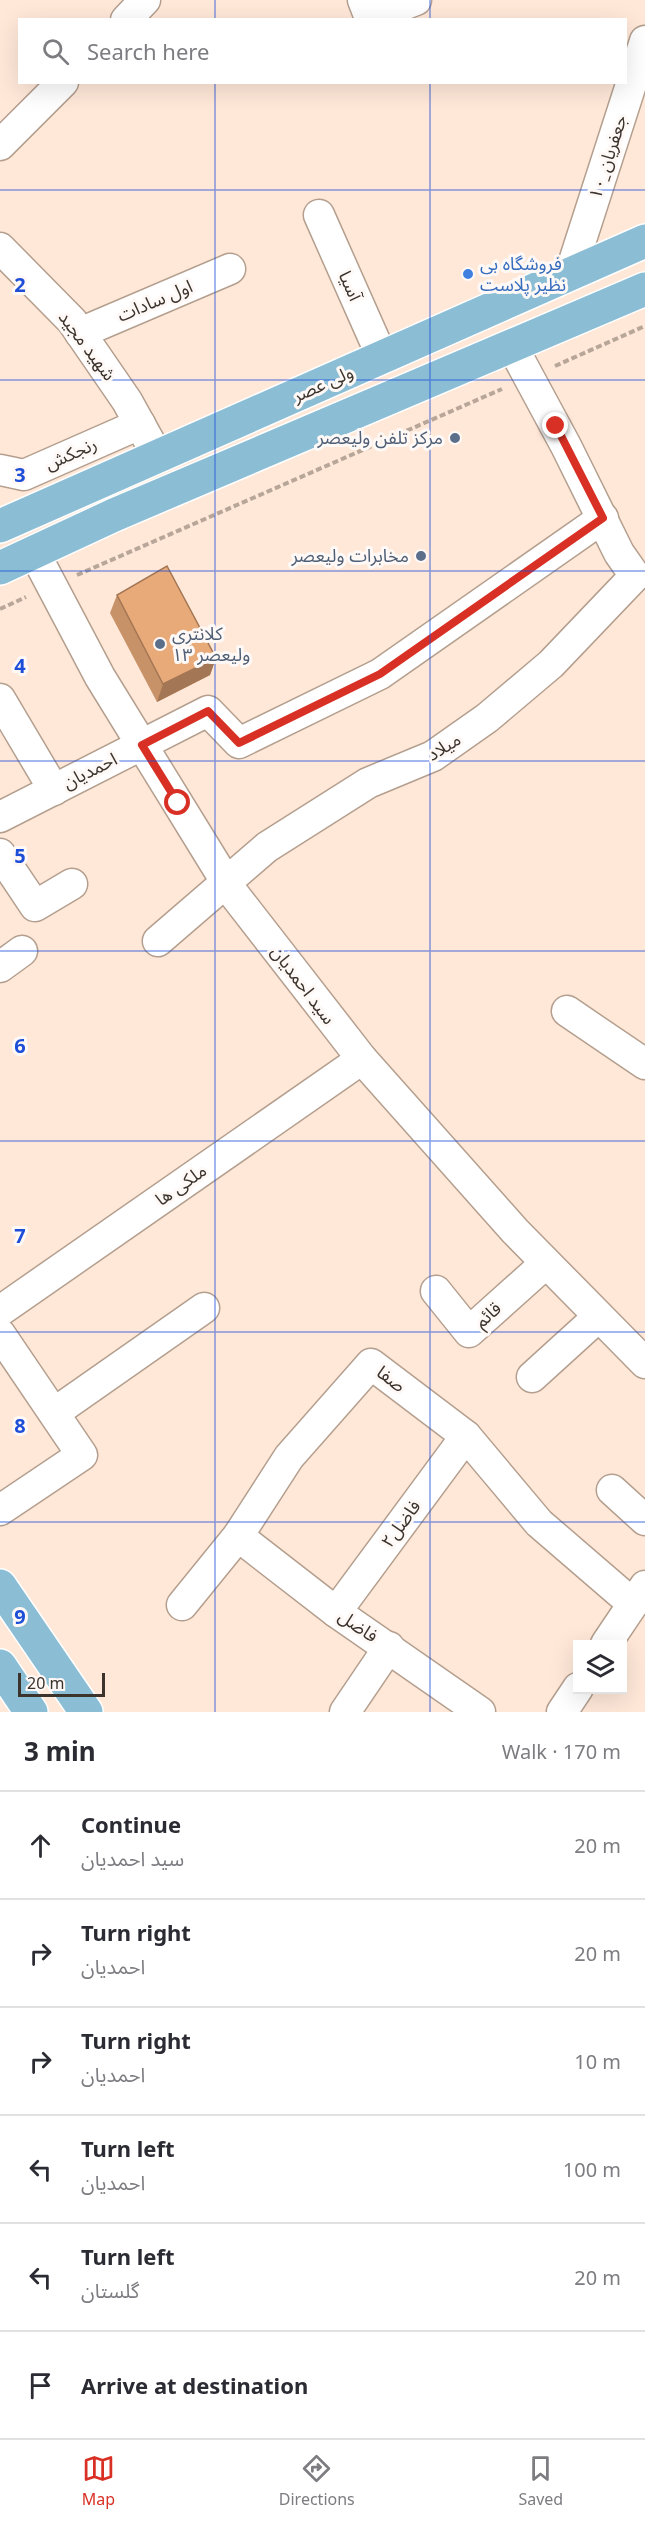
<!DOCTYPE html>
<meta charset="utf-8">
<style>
body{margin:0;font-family:"Noto Sans","Noto Sans Arabic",sans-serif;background:#f2f2f3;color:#2b2b33}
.controls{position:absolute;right:18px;bottom:18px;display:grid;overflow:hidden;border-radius:0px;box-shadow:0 6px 24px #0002}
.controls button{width:54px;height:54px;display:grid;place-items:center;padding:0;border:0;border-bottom:2px solid #e1e1e2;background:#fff;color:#2b2b33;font:30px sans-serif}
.scale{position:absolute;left:18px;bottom:15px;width:87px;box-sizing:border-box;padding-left:6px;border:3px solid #3b332c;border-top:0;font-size:16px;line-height:21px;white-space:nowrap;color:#3b332c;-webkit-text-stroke:4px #fef9f6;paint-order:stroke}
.stop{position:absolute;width:18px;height:18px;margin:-14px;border:4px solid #d93025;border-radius:50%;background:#fff}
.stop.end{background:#d93025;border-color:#fff;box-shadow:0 2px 6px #0008}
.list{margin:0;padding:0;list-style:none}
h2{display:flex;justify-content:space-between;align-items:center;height:78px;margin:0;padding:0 24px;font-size:26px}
h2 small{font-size:20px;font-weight:400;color:#7c7c81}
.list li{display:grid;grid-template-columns:39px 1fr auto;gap:18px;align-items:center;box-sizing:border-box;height:108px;padding:0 24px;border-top:2px solid #e1e1e2}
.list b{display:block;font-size:22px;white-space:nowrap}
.list p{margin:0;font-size:20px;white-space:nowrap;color:#7c7c81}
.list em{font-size:20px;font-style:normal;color:#7c7c81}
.icon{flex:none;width:33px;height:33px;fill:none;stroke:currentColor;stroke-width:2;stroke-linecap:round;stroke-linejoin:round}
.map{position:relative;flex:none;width:645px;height:1712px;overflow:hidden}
.search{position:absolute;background:#fff;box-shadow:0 6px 24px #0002;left:18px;right:18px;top:18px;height:66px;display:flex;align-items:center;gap:15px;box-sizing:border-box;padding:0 21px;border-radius:0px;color:#7c7c81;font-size:22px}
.sheet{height:726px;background:#fff}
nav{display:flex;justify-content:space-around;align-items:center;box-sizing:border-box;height:84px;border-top:2px solid #e1e1e2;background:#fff;font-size:16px;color:#7c7c81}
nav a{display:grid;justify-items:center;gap:3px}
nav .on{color:#d93025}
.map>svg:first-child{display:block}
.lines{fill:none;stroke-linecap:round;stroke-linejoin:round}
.minor-casing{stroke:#b49f8f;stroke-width:33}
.major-casing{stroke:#fff;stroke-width:36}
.path{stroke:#b8a699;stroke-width:4;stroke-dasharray:6 3;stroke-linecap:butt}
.minor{stroke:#fff;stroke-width:30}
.major{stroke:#8bbed5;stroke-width:33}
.wall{fill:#c89268}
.shaded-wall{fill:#a37755}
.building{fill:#e9aa79;stroke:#a37755;stroke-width:1.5}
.route{stroke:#d93025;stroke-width:8}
.grid{fill:none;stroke:#1d4ed8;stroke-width:1.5;stroke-opacity:0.55}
.shop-dot{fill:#3f7fe0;stroke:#fef9f6;stroke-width:2}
.service-dot{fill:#5c6f8a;stroke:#fef9f6;stroke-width:2}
.labels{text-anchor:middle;stroke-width:6;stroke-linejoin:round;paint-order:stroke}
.street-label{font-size:18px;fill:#3b332c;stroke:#fef9f6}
.shop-label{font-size:18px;fill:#366cbe;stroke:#fef9f6;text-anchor:start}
.service-label{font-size:18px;fill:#4e5e75;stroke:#fef9f6;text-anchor:end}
.grid-label{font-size:20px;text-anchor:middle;font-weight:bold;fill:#1d4ed8;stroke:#fef9f6;stroke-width:6;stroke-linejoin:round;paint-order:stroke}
</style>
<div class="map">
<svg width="645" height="1712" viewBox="0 0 645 1712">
<rect width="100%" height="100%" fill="#ffe8d8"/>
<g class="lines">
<defs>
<g id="minor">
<polyline points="363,0 370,18 416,0"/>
<polyline points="126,20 145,0"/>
<polyline points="0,145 63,82"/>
<polyline points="319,215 382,357"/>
<polyline points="0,248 72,321 127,401 158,457"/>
<polyline points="570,274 645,41"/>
<polyline points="80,333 230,269"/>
<polyline points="512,346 566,446 619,553 635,576"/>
<polyline points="0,470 24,475 140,424"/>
<polyline points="34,552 100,677 233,893 362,1059 515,1231 645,1363"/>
<polyline points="0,699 54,790"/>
<polyline points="0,817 208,711 239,743 380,674 603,518"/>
<polyline points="0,854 35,906 72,884"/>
<polyline points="158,941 267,847 368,783 433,756 487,718 551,664 635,576"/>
<polyline points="0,967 22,951"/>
<polyline points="567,1011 645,1064"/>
<polyline points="436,1291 469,1332 546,1263"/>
<polyline points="0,1311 362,1059"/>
<polyline points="0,1334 82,1455 0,1510"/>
<polyline points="532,1377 598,1317"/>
<polyline points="54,1413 204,1308"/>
<polyline points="612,1490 645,1520"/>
<polyline points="238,1536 336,1612 480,1712"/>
<polyline points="182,1605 238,1536 289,1457 371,1364 466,1436 539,1523 633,1604"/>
<polyline points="336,1612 466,1436"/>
<polyline points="606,1644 645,1586"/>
<polyline points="345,1712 389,1647"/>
<polyline points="562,1712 578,1688"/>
</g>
<g id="major">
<polyline points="0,526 645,241"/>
<polyline points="0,568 114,515 645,289"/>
<polyline points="0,1586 86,1712"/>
<polyline points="0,1666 31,1712"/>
</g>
</defs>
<use href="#minor" class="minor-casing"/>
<use href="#major" class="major-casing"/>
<g class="path">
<polyline points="555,366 645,326"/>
<polyline points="77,575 502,389"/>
<polyline points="0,609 26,597"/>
</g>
<use href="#minor" class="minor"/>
<use href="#major" class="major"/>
</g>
<polygon class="wall" points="117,595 216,658 210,675 157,702 110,613"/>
<polygon class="shaded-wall" points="216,658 210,675 157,702 163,684"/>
<polygon class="building" points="167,566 216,658 163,684 117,595"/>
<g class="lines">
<polyline class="route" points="178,803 142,745 208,711 239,743 380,674 603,518 556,426"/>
</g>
<path class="grid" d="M 215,0 L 215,20M 430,0 L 430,20M 215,82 L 215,1712M 430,82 L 430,1712M 0,190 L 645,190M 0,380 L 645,380M 0,571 L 645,571M 0,761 L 645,761M 0,951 L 645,951M 0,1141 L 645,1141M 0,1332 L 645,1332M 0,1522 L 645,1522"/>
<circle class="shop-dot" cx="468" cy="274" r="6"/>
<g class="service-dot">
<circle cx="455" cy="438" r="6"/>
<circle cx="421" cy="556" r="6"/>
<circle cx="160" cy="644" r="6"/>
</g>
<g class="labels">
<g class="street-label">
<text transform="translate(608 157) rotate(-72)" y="6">۱۰_جعفریان</text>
<text transform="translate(350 286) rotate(66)" y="6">آسیا</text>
<text transform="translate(155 301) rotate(-23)" y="6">اول سادات</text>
<text transform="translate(87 346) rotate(53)" y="6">شهید مجید</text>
<text transform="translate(323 384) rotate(-24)" y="6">ولی عصر</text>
<text transform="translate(71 454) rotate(-24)" y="6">رنجکش</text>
<text transform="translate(444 747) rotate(-32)" y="6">میلاد</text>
<text transform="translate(90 771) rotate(-27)" y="6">احمدیان</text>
<text transform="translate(303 985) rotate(53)" y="6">سید احمدیان</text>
<text transform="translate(181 1185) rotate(-35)" y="6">ملکی ها</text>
<text transform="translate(488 1315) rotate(-42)" y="6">قائم</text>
<text transform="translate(391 1379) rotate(37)" y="6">صفا</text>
<text transform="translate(401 1524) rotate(-54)" y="6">فاضل۲</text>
<text transform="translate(358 1626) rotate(34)" y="6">فاضل</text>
</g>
<g class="shop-label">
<text x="480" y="270">فروشگاه بی<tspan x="480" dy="21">نظیر پلاست</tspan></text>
</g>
<g class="service-label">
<text x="443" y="444">مرکز تلفن ولیعصر</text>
<text x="409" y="562">مخابرات ولیعصر</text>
<text x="172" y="640" text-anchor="start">کلانتری<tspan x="172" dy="21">۱۳ ولیعصر</tspan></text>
</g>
</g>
<g class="grid-label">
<text x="20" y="292">2</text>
<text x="20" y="482">3</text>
<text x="20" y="673">4</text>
<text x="20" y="863">5</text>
<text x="20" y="1053">6</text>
<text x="20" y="1243">7</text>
<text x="20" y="1433">8</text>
<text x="20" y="1624">9</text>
</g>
</svg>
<div class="controls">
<button><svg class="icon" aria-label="layers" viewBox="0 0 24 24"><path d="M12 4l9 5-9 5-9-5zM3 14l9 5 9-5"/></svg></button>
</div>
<div class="scale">20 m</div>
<div class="stop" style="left:178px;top:803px"></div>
<div class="stop end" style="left:556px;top:426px"></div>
<div class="search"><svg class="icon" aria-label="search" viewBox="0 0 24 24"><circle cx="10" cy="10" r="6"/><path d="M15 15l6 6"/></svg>Search here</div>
</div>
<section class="sheet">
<h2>3 min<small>Walk · 170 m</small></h2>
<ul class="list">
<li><svg class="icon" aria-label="ahead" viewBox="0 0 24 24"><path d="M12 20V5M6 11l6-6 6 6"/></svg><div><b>Continue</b><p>سید احمدیان</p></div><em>20 m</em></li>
<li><svg class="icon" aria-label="right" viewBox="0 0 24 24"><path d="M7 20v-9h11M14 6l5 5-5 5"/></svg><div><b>Turn right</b><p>احمدیان</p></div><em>20 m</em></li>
<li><svg class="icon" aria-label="right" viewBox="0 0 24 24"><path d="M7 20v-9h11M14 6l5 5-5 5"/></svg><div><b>Turn right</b><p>احمدیان</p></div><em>10 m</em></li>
<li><svg class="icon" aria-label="left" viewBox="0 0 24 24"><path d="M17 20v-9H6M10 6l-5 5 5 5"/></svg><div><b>Turn left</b><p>احمدیان</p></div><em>100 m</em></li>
<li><svg class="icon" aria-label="left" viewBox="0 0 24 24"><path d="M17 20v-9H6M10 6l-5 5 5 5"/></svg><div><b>Turn left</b><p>گلستان</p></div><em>20 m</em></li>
<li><svg class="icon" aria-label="arrive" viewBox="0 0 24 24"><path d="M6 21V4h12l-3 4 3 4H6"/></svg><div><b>Arrive at destination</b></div></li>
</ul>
</section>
<nav>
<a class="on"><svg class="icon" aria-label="map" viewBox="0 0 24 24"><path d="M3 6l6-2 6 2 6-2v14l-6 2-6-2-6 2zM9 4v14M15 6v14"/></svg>Map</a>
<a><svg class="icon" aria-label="directions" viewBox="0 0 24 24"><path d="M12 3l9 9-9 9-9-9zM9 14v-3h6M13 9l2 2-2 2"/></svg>Directions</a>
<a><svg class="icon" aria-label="saved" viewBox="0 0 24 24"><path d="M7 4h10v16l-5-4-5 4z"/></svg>Saved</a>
</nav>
